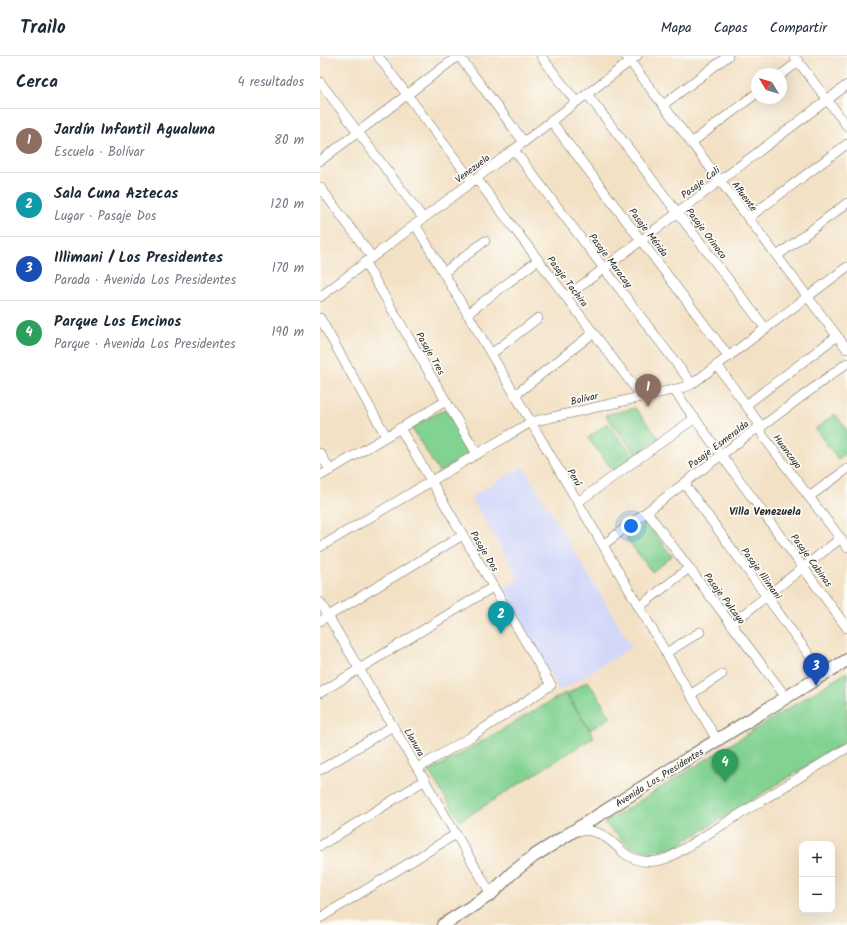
<!DOCTYPE html>
<html lang="es">
<meta charset="utf-8">
<style>
body{margin:0;font-family:Kalam,sans-serif;background:#f2f2f3;color:#1f2937}
.controls{position:absolute;right:12px;bottom:12px;display:grid;overflow:hidden;border-radius:8px;box-shadow:0 4px 16px #0002}
.controls button{width:36px;height:36px;display:grid;place-items:center;padding:0;border:0;border-bottom:1px solid #e0e1e3;background:#fff;color:#1f2937;font:20px sans-serif}
.compass{position:absolute;left:431px;top:12px;width:36px;height:36px;border-radius:50%;background:#fff;box-shadow:0 4px 16px #0002;rotate:308deg}
.you{position:absolute;left:311px;top:470px;width:14px;height:14px;margin:-10px;border:3px solid #fff;border-radius:50%;background:#1a73e8;box-shadow:0 0 0 6px #1a73e833}
.badge{display:grid;place-items:center;width:26px;height:26px;border-radius:50%;background:#0f766e;color:#fff;font-size:13px;font-weight:700}
.pin{position:absolute;translate:-50% -33px;filter:drop-shadow(0 1px 2px #0008)}
.pin::after{content:'';position:absolute;top:21px;width:14px;height:12px;background:inherit;clip-path:polygon(0 0,100% 0,50% 100%)}
.list{margin:0;padding:0;list-style:none}
h2{display:flex;justify-content:space-between;align-items:center;height:52px;margin:0;padding:0 16px;font-size:17px}
h2 small{font-size:13px;font-weight:400;color:#747a83}
.list li{display:grid;grid-template-columns:26px 1fr auto;gap:12px;align-items:center;box-sizing:border-box;height:64px;padding:0 16px;border-top:1px solid #e0e1e3}
.list b{display:block;font-size:15px;white-space:nowrap}
.list p{margin:0;font-size:13px;white-space:nowrap;color:#747a83}
.list em{font-size:13px;font-style:normal;color:#747a83}
.map{position:relative;flex:none;width:527px;height:869px;overflow:hidden}
header{display:flex;align-items:center;gap:24px;box-sizing:border-box;height:56px;padding:0 20px;background:#fff;border-bottom:1px solid #e0e1e3}
header strong{font-size:19px}
nav{display:flex;gap:22px;margin-inline-start:auto;font-size:14px}
main{display:flex}
aside{flex:1;background:#fff}
.map>svg:first-child{display:block}
.built{fill:#d3d8f9}
.green{fill:#82d292;stroke:#567e5e}
.lines{fill:none;stroke-linecap:round;stroke-linejoin:round}
.minor-casing{stroke:#716b61;stroke-width:10}
.tertiary-casing{stroke:#716b61;stroke-width:14}
.minor{stroke:#fff;stroke-width:9}
.tertiary{stroke:#fff;stroke-width:12}
.labels{text-anchor:middle;stroke-width:3.5;stroke-linejoin:round;paint-order:stroke}
.street-label{font-size:10px;fill:#2b2b2b;stroke:#fdfcf7}
.neighbourhood-label{font-size:11px;font-weight:bold;fill:#2b2b2b;stroke:#fdfcf7}
</style>
<header>
<strong>Trailo</strong>
<nav><a>Mapa</a><a>Capas</a><a>Compartir</a></nav>
</header>
<main>
<aside>
<h2>Cerca<small>4 resultados</small></h2>
<ul class="list">
<li><span class="badge" style="background:#8d6e63">1</span><div><b>Jardín Infantil Agualuna</b><p>Escuela · Bolívar</p></div><em>80 m</em></li>
<li><span class="badge" style="background:#0f9aa8">2</span><div><b>Sala Cuna Aztecas</b><p>Lugar · Pasaje Dos</p></div><em>120 m</em></li>
<li><span class="badge" style="background:#1a4fb4">3</span><div><b>Illimani / Los Presidentes</b><p>Parada · Avenida Los Presidentes</p></div><em>170 m</em></li>
<li><span class="badge" style="background:#2e9e5b">4</span><div><b>Parque Los Encinos</b><p>Parque · Avenida Los Presidentes</p></div><em>190 m</em></li>
</ul>
</aside>
<div class="map">
<svg width="527" height="869" viewBox="0 0 527 869">
<rect width="100%" height="100%" fill="#fdfcf7"/>
<filter id="ink" filterUnits="userSpaceOnUse"><feTurbulence type="fractalNoise" baseFrequency=".025" numOctaves="2"/><feDisplacementMap in="SourceGraphic" scale="8" xChannelSelector="R" yChannelSelector="G"/><feConvolveMatrix kernelMatrix="1 2 1 2 8 2 1 2 1" color-interpolation-filters="sRGB"/></filter>
<filter id="wash" filterUnits="userSpaceOnUse"><feTurbulence type="fractalNoise" baseFrequency=".012" numOctaves="4" result="noise"/><feDisplacementMap in="SourceGraphic" scale="16" xChannelSelector="R" yChannelSelector="G"/><feGaussianBlur stdDeviation="0.9" result="paint"/><feColorMatrix in="noise" values="0 0 0 0 0 0 0 0 0 0 0 0 0 0 0 0 0 1.4 0 .05"/><feComposite in="paint" operator="in"/></filter>
<g filter="url(#wash)">
<rect width="100%" height="100%" fill="#f3e1c5"/>
<polygon class="built" points="203,410 312,591 240,635 181,534 199,522 151,441"/>
<g class="green">
<polygon points="315,352 339,382 317,399 285,359"/>
<polygon points="126,353 153,395 119,416 91,371"/>
<polygon points="515,358 527,374 527,396 518,403 495,373"/>
<polygon points="287,367 314,400 294,416 268,382"/>
<polygon points="325,466 352,500 332,516 306,482"/>
<polygon points="527,616 527,685 356,791 328,796 310,791 284,767"/>
<polygon points="268,625 291,661 270,674 247,638"/>
<polygon points="245,637 274,681 140,765 109,716"/>
</g>
</g>
<g filter="url(#ink)">
<g class="lines">
<defs>
<g id="minor">
<polyline points="58,0 152,125"/>
<polyline points="139,0 204,86"/>
<polyline points="221,0 256,46"/>
<polyline points="306,0 527,293"/>
<polyline points="474,0 527,70"/>
<polyline points="461,19 478,6"/>
<polyline points="0,26 103,162"/>
<polyline points="267,38 446,273"/>
<polyline points="343,49 408,0"/>
<polyline points="231,65 409,301"/>
<polyline points="371,87 437,37"/>
<polyline points="194,94 372,328"/>
<polyline points="0,105 138,0"/>
<polyline points="156,122 322,341"/>
<polyline points="0,131 52,201"/>
<polyline points="428,162 527,88"/>
<polyline points="95,168 397,684"/>
<polyline points="457,200 527,147"/>
<polyline points="45,207 157,398"/>
<polyline points="123,217 165,185"/>
<polyline points="0,241 317,0"/>
<polyline points="246,241 527,29"/>
<polyline points="147,258 218,204"/>
<polyline points="0,262 66,380"/>
<polyline points="171,298 218,262"/>
<polyline points="397,309 438,366 439,371 443,380 527,491"/>
<polyline points="354,334 527,572"/>
<polyline points="195,339 273,277"/>
<polyline points="426,349 517,280"/>
<polyline points="80,372 231,629 149,682 98,712"/>
<polyline points="0,397 10,414"/>
<polyline points="0,420 126,345"/>
<polyline points="364,427 503,618"/>
<polyline points="489,441 527,413"/>
<polyline points="258,446 375,362"/>
<polyline points="327,456 466,641"/>
<polyline points="283,489 433,375 445,368 527,307"/>
<polyline points="0,491 211,366 365,331 372,328 527,211"/>
<polyline points="0,546 171,838"/>
<polyline points="319,551 369,512"/>
<polyline points="0,565 143,479"/>
<polyline points="411,568 521,482"/>
<polyline points="346,597 380,576"/>
<polyline points="0,637 173,531"/>
<polyline points="370,639 402,618"/>
<polyline points="0,714 73,670"/>
<path d="M 254,775 C 263,774 270,774 278,777 C 288,781 295,789 303,796 C 317,808 336,808 352,800 L 527,692"/>
<polyline points="0,790 105,724"/>
<polyline points="0,862 136,778"/>
</g>
<polyline id="tertiary" points="123,869 171,838 192,817 214,800 397,684 527,604"/>
</defs>
<use href="#minor" class="minor-casing"/>
<use href="#tertiary" class="tertiary-casing"/>
<use href="#minor" class="minor"/>
<use href="#tertiary" class="tertiary"/>
</g>
</g>
<g class="labels">
<g class="street-label">
<text transform="translate(152 112) rotate(-37)" y="4">Venezuela</text>
<text transform="translate(380 126) rotate(-37)" y="4">Pasaje Cali</text>
<text transform="translate(425 140) rotate(53)" y="4">Afluente</text>
<text transform="translate(329 176) rotate(53)" y="4">Pasaje Mérida</text>
<text transform="translate(387 177) rotate(53)" y="4">Pasaje Orinoco</text>
<text transform="translate(291 204) rotate(53)" y="4">Pasaje Maracay</text>
<text transform="translate(248 225) rotate(53)" y="4">Pasaje Tachira</text>
<text transform="translate(111 297) rotate(60)" y="4">Pasaje Tres</text>
<text transform="translate(264 342) rotate(-13)" y="4">Bolívar</text>
<text transform="translate(398 388) rotate(-37)" y="4">Pasaje Esmeralda</text>
<text transform="translate(468 395) rotate(53)" y="4">Huancayo</text>
<text transform="translate(255 421) rotate(60)" y="4">Perú</text>
<text transform="translate(165 495) rotate(59)" y="4">Pasaje Dos</text>
<text transform="translate(492 504) rotate(54)" y="4">Pasaje Cabinas</text>
<text transform="translate(442 517) rotate(54)" y="4">Pasaje Illimani</text>
<text transform="translate(405 542) rotate(53)" y="4">Pasaje Pulcayo</text>
<text transform="translate(95 686) rotate(60)" y="4">Llanura</text>
<text transform="translate(339 721) rotate(-32)" y="4">Avenida Los Presidentes</text>
</g>
<g class="neighbourhood-label">
<text x="445" y="459">Villa Venezuela</text>
</g>
</g>
</svg>
<div class="controls">
<button>+</button>
<button>−</button>
</div>
<svg class="compass" viewBox="-18 -18 36 36"><path d="M0-13l5 13h-10z" fill="#e53935"/><path d="M0 13l5-13h-10z" fill="#747a83"/></svg>
<div class="you"></div>
<div class="pin badge" style="left:328px;top:351px;background:#8d6e63">1</div>
<div class="pin badge" style="left:181px;top:578px;background:#0f9aa8">2</div>
<div class="pin badge" style="left:496px;top:630px;background:#1a4fb4">3</div>
<div class="pin badge" style="left:405px;top:726px;background:#2e9e5b">4</div>
</div>
</main>
